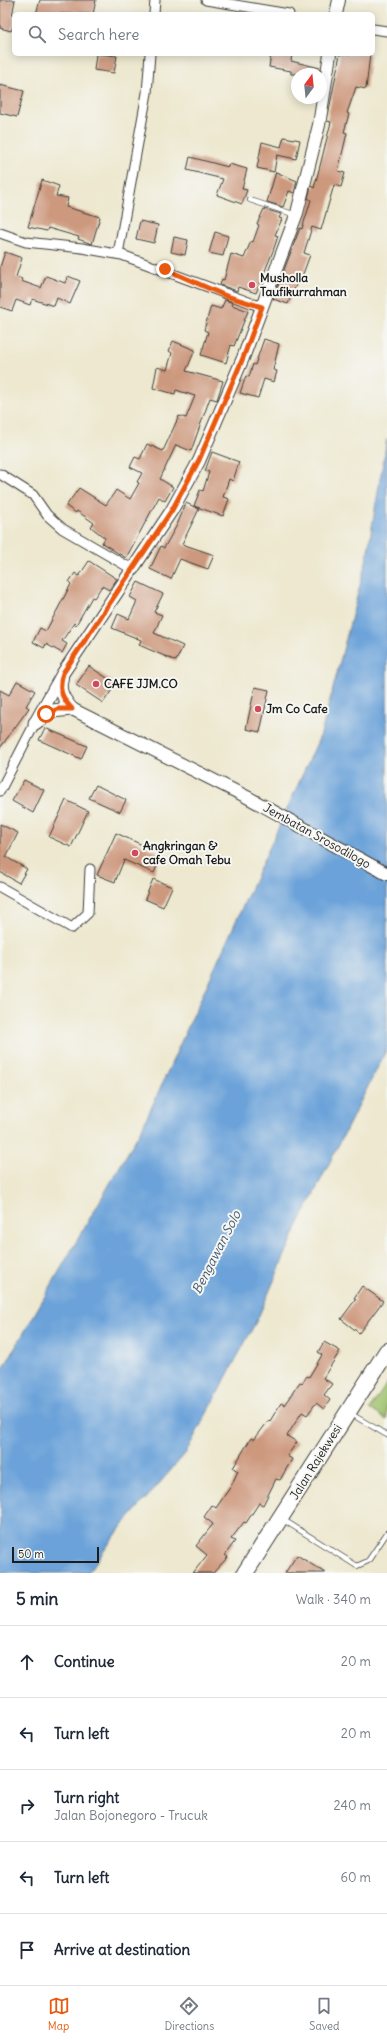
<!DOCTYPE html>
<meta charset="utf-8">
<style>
body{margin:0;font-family:Delius,sans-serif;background:#f2f2f3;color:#1f2937}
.compass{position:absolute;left:291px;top:68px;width:36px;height:36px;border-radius:50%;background:#fff;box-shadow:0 2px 10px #0003;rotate:15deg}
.scale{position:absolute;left:12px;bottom:10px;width:87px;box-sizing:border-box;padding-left:4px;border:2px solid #1c1c1c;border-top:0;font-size:11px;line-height:14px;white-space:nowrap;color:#1c1c1c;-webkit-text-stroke:3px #f6f6f2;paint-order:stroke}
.stop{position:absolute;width:12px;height:12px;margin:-9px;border:3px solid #ea580c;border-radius:50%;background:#fff}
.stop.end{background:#ea580c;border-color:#fff;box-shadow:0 1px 4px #0008}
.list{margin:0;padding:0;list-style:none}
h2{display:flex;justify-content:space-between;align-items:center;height:52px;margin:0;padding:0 16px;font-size:17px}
h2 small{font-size:13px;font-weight:400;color:#747a83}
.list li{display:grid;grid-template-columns:26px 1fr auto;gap:12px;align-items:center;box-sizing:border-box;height:72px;padding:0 16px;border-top:1px solid #e0e1e3}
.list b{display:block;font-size:15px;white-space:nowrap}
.list p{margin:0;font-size:13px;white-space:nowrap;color:#747a83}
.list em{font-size:13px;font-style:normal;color:#747a83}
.icon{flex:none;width:22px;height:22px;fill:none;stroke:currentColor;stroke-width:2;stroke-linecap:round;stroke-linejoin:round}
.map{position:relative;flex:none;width:387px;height:1573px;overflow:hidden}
.search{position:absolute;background:#fff;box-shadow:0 2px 10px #0003;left:12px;right:12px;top:12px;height:44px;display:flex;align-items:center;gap:10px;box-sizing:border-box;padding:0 14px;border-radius:6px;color:#747a83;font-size:15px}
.sheet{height:412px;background:#fff}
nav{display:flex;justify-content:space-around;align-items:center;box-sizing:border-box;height:56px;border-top:1px solid #e0e1e3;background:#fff;font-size:11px;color:#747a83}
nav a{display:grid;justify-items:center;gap:2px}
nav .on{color:#ea580c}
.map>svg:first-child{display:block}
.green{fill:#9ec16b;stroke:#5d6e44}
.water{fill:#6ba2d9;stroke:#445f7a}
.building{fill:#cd997e}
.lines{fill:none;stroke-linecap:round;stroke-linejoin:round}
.service-casing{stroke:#3b3b37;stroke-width:6}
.minor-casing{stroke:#3b3b37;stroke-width:11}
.tertiary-casing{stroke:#3b3b37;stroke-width:14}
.secondary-casing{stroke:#3b3b37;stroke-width:15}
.trunk-casing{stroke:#3b3b37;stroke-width:18}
.service{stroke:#fff;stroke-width:4.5}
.minor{stroke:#fff;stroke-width:9}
.tertiary{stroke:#fff;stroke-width:12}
.secondary{stroke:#fff;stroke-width:13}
.trunk{stroke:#fff;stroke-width:16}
.route{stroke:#ea580c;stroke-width:5}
.poi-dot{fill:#d1495b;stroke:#f6f6f2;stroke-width:1.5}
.labels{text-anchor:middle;stroke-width:4;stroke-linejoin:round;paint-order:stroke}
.poi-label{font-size:12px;font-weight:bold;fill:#1c1c1c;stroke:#f6f6f2;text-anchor:start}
.street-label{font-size:12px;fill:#1c1c1c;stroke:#f6f6f2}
.water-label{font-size:13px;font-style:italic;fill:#405871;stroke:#f6f6f2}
</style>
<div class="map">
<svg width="387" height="1573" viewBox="0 0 387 1573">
<rect width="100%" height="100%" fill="#f6f6f2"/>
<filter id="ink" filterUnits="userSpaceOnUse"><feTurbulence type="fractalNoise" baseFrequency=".025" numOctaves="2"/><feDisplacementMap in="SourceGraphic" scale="8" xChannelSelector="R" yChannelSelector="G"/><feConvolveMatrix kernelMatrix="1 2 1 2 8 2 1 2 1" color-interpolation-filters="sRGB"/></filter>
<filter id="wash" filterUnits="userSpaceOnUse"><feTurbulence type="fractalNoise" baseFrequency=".012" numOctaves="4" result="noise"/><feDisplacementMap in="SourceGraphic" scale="16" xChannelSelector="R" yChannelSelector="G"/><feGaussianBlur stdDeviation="0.9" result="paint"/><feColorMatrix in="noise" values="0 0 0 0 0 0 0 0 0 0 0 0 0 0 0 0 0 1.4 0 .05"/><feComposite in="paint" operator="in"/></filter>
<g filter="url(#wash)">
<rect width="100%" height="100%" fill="#ede8cf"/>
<polygon class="green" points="387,1383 387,1420 370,1409"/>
<polygon class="water" points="387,439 387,1049 298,1225 257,1320 185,1454 122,1526 88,1573 0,1573 0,1374 142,1128 321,734 366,562"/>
<g id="blocks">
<g class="building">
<polygon points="0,0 15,0 12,16 14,16 14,24 11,31 0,28"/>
<polygon points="40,0 96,0 93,14 36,14"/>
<polygon points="96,54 117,56 114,73 94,70"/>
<polygon points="271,54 292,54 291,61 320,68 319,74 291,74 291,71 269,67"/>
<polygon points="340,54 370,54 366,89 356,87 347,113 349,114 344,132 347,133 338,171 345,173 341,187 334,185 321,230 312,227 304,253 310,255 300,282 298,280 288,304 273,299 300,228 302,229 311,200 308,198 311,186 314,188 320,166 331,122 327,121"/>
<polygon points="0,85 24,91 17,117 0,113"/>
<polygon points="284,137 300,140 296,159 277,155 274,172 257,168 262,142 281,147"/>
<polygon points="190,157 228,167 229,164 247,169 242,189 247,190 242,204 217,195 223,179 187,170"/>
<polygon points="276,172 297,181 294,193 289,191 283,207 267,202"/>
<polygon points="42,180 59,186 56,196 68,198 66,207 100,217 92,244 78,239 79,237 48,228 47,231 28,227"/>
<polygon points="264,209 281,214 279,218 282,219 275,235 278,236 273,251 256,293 238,287 237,291 220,285 222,279 224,280 231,254 244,258 251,241 253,242 259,225 257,224"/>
<polygon points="140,221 158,225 154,243 136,239"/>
<polygon points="215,232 228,236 223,256 209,253"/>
<polygon points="174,237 188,240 185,255 171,252"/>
<polygon points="5,252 22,258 16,277 22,279 21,281 41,288 46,276 65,283 68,276 80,281 70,304 57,298 54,306 32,299 30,305 16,300 12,311 0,307 0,267"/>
<polygon points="225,300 233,303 232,305 248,311 234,346 231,345 226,363 201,355 208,332 204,330 211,306 221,309"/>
<polygon points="264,339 279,344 273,370 277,371 274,382 264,379 258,398 240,393 246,376 249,377 253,364 255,365"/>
<polygon points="173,341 195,350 186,371 223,381 217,400 210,398 191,451 176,445 160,479 173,487 165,501 159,497 126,558 102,543 105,538 91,527 94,523 77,511 76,513 66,506 79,488 106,505 116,490 130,499 139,483 137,482 142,473 130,467 135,457 140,459 147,444 163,451 179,416 186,418 195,396 176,390 175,394 153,388 157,367 167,370 172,353 169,351"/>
<polygon points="212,452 239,462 233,481 229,479 223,497 229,499 223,516 194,506 200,490 203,491 209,472 205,471"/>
<polygon points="186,503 199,509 182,544 214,555 208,569 180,559 171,579 150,569 161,546 164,548 177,525"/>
<polygon points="89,561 117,579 109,590 102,586 94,598 92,597 76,625 74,623 62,641 67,644 62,653 46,644 44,648 33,642 40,628 46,631 71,584 69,582 75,573 79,576"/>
<polygon points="138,582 163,594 154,612 162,615 154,633 183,646 176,661 139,645 141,640 112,628 118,614 129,619 137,601 130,597"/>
<polygon points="89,666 116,684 103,703 76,685"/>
<polygon points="17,681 35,691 26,706 29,708 0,748 0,690 9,695"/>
<polygon points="255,687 269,690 260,732 246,729"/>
<polygon points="45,728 87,746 81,759 39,740"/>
<polygon points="24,780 44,790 33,813 12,801"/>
<polygon points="96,785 126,800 120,812 89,798"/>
<polygon points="66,800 88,811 71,847 49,837"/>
<polygon points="0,824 18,833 6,857 27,869 19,883 0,872"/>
<polygon points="116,833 162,854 154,873 124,860 115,882 97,875"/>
<polygon points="153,879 172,887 163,907 145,899"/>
<polygon points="362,1286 383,1301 359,1333 341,1319 356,1299 354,1298"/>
<polygon points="324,1342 340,1351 323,1378 332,1384 324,1395 330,1400 324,1409 316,1403 307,1415 302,1412 287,1436 297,1442 287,1456 292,1459 280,1480 276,1479 263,1505 259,1503 246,1523 244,1522 231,1539 235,1541 225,1555 228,1557 213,1573 193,1573 207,1555 196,1546 213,1524 204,1517 212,1505 216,1508 231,1486 238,1471 233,1468 251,1438 254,1440 269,1420 270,1421 281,1403 284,1405 300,1382 302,1383 307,1376 309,1377 322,1355 318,1352"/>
<polygon points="297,1555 325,1573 285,1573"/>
</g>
</g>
</g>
<g filter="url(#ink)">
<use href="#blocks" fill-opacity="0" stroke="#3b3b37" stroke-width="1"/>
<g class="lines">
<defs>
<g id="service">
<polyline points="250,200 296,215"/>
<polyline points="351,1414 387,1435"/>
<polyline points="282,1519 357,1566 368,1561 387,1533"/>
</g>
<g id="minor">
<polyline points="206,0 289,14"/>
<polyline points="154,14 155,0"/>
<polyline points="373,29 387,31"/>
<polyline points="0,233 26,242 82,248 122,255 262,307"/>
<polyline points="118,254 147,93 150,54"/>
<polyline points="0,474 33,495 47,515 63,529 132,569"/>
<polyline points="0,791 35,723"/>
<polyline points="0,887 72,928 88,913 90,869"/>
</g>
<g id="tertiary">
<polyline points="336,14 339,0"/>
<path d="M 62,678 C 58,691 64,699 72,709 L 247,797 L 387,874"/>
<polyline points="35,723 63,673 172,510 199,461 243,358 297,213 319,125 330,54"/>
</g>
<polyline id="secondary" points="35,723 52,711 72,709"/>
<polyline id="trunk" points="245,1573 387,1351"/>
</defs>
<use href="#service" class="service-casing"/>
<use href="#minor" class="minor-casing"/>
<use href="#tertiary" class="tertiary-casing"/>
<use href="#secondary" class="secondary-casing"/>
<use href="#trunk" class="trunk-casing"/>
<use href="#service" class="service"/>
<use href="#minor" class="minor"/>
<use href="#tertiary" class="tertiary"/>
<use href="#secondary" class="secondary"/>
<use href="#trunk" class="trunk"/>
</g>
</g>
<g class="lines" filter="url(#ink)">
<path class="route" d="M 46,714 L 58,709 L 72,709 C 61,697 58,689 63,673 L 172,510 L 199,460 L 243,358 L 262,307 L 226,296 L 165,269"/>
</g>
<g class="poi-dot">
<circle cx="252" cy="285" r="4"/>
<circle cx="96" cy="684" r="4"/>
<circle cx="258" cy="709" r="4"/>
<circle cx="135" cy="853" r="4"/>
</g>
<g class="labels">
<g class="poi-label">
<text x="260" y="282">Musholla<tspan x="260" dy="14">Taufikurrahman</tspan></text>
<text x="104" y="688">CAFE JJM.CO</text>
<text x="266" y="713">Jm Co Cafe</text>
<text x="143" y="850">Angkringan &amp;<tspan x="143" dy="14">cafe Omah Tebu</tspan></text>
</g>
<g class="street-label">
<text transform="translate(317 836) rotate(29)" y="4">Jembatan Srosodilogo</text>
<text transform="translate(316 1462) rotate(-58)" y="4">Jalan Rajekwesi</text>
</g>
<g class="water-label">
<text transform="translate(216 1252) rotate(-63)" y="5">Bengawan Solo</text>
</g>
</g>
</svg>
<svg class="compass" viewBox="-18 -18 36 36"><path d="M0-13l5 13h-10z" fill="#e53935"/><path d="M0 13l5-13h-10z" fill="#747a83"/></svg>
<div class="scale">50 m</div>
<div class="stop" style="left:46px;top:714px"></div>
<div class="stop end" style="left:165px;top:269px"></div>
<div class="search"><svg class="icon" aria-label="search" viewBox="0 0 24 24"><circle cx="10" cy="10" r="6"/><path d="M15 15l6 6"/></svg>Search here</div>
</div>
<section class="sheet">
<h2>5 min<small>Walk · 340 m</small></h2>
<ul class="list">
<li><svg class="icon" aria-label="ahead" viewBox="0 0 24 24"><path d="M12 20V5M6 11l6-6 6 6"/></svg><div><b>Continue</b></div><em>20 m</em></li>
<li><svg class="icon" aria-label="left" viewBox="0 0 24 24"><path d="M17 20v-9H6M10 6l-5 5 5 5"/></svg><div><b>Turn left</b></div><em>20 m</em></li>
<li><svg class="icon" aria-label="right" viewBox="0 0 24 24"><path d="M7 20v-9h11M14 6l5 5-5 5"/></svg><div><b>Turn right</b><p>Jalan Bojonegoro - Trucuk</p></div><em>240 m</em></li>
<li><svg class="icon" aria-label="left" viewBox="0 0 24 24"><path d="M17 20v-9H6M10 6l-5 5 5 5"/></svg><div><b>Turn left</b></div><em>60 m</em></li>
<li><svg class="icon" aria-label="arrive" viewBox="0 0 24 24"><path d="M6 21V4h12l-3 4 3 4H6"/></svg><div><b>Arrive at destination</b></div></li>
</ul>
</section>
<nav>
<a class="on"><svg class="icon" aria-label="map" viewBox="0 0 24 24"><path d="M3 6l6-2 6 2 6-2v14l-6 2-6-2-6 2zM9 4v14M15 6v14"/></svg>Map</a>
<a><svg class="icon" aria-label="directions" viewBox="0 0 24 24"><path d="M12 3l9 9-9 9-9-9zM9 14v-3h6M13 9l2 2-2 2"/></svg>Directions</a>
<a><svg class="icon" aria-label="saved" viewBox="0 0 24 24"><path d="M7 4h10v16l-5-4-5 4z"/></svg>Saved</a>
</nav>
